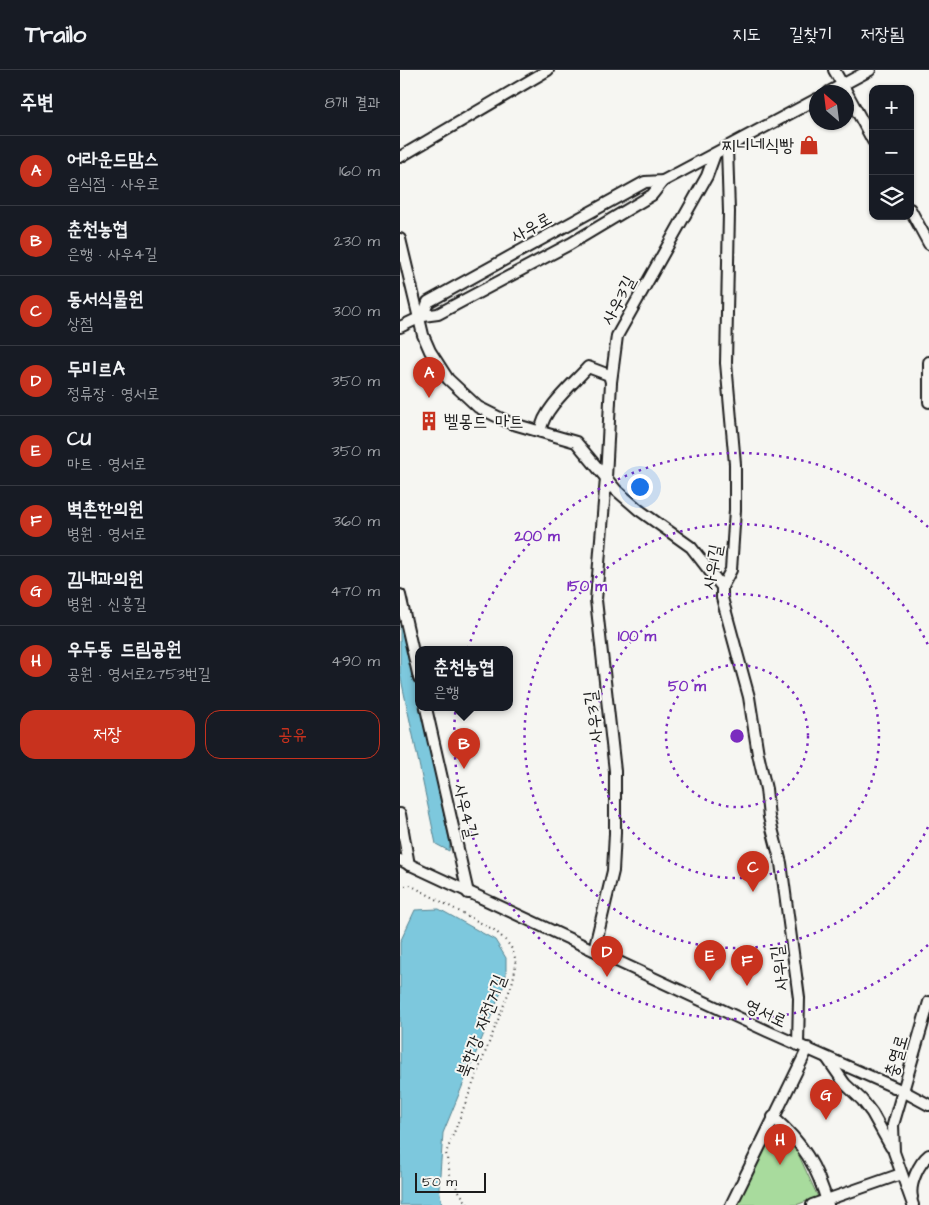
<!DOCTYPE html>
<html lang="ko">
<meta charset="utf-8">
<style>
body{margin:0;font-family:"Architects Daughter","Poor Story",sans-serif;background:#242831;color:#f1f3f6}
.controls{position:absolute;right:15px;top:15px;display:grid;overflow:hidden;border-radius:10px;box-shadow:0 1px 4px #0004}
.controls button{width:45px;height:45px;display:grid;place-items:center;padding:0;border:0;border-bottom:1px solid #363941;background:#171b24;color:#f1f3f6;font:25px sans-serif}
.compass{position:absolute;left:409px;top:15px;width:45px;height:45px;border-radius:50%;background:#171b24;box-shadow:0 1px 4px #0004;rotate:332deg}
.scale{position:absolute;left:15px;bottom:12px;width:71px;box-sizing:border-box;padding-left:5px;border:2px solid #1c1c1c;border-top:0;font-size:14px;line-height:18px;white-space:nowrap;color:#1c1c1c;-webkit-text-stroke:4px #f6f6f2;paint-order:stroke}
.you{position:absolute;left:239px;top:416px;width:18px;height:18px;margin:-12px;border:4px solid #fff;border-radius:50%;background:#1a73e8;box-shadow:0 0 0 8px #1a73e833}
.badge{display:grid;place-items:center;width:32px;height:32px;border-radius:50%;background:#c8321e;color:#fff;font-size:16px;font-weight:700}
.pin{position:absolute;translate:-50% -41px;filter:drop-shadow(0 1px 2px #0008)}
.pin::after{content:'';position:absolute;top:26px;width:18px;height:15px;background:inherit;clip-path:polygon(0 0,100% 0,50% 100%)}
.popup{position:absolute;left:15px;top:576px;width:98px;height:65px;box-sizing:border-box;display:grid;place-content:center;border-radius:10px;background:#171b24;filter:drop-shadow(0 1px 4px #0005);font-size:16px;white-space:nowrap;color:#9ea1a6}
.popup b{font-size:19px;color:#f1f3f6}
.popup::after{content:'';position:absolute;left:50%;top:100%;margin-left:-10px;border:10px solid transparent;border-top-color:#171b24}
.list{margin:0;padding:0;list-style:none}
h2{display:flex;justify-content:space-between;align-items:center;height:65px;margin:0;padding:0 20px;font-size:21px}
h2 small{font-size:16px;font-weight:400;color:#9ea1a6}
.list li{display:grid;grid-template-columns:32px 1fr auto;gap:15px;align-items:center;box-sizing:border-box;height:70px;padding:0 20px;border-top:1px solid #363941}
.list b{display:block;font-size:19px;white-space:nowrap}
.list p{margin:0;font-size:16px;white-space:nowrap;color:#9ea1a6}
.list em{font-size:16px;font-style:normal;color:#9ea1a6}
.actions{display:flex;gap:10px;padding:15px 20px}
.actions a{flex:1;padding:11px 0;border:1px solid #c8321e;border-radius:15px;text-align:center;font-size:18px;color:#c8321e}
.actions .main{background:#c8321e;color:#fff}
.icon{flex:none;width:28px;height:28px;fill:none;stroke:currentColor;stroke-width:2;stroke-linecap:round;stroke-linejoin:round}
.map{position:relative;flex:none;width:529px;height:1135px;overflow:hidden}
header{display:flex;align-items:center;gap:30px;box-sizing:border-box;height:70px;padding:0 25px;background:#171b24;border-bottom:1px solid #363941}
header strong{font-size:24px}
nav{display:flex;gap:28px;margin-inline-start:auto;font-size:18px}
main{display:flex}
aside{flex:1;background:#171b24}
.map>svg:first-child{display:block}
.green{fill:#a8db9d;stroke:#627c5c}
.water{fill:#7dc8dd;stroke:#568390}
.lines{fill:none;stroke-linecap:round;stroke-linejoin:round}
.minor-casing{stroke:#1c1c1c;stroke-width:14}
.path{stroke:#1c1c1c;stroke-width:2;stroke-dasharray:1 4;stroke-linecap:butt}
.minor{stroke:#f6f6f2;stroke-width:10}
.ring{fill:none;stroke:#7b2cbf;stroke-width:2.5;stroke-dasharray:2.5 5}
.labels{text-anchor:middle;stroke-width:4;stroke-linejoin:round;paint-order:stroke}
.poi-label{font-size:18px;fill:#1c1c1c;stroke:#f6f6f2;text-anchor:end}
.street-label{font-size:18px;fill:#1c1c1c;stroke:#f6f6f2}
.centre{fill:#7b2cbf;stroke:#f6f6f2;stroke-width:2.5}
.ring-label{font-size:15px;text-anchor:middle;font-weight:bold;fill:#7b2cbf;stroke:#f6f6f2;stroke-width:4;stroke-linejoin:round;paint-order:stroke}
</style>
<header>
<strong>Trailo</strong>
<nav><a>지도</a><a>길찾기</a><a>저장됨</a></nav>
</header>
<main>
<aside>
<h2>주변<small>8개 결과</small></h2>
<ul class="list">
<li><span class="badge">A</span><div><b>어라운드맘스</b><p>음식점 · 사우로</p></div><em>160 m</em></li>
<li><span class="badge">B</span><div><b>춘천농협</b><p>은행 · 사우4길</p></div><em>230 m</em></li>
<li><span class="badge">C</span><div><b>동서식물원</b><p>상점</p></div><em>300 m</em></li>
<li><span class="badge">D</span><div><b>두미르A</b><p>정류장 · 영서로</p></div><em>350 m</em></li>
<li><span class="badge">E</span><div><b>CU</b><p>마트 · 영서로</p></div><em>350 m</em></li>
<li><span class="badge">F</span><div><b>벽촌한의원</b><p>병원 · 영서로</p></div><em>360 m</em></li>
<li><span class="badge">G</span><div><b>김내과의원</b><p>병원 · 신흥길</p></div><em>470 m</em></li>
<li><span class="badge">H</span><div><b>우두동 드림공원</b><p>공원 · 영서로2753번길</p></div><em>490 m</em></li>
</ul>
<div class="actions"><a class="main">저장</a><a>공유</a></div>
</aside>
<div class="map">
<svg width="529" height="1135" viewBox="0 0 529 1135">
<rect width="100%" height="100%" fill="#f6f6f2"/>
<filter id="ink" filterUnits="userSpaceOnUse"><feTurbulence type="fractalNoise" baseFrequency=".02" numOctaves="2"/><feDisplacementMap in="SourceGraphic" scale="10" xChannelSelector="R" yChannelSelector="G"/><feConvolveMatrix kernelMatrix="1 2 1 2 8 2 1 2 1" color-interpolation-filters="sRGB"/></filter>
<g filter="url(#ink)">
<polygon class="green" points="377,1056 389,1064 418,1127 396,1135 336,1135"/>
<g class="water">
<polygon points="0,538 19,628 19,638 21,638 50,773 49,781 36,774 0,604"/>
<polygon points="39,839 95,870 106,888 106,910 43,1063 39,1118 42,1135 0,1135 0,872 15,840"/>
</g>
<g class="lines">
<defs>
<g id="minor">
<polyline points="434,0 446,21"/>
<polyline points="429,22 470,0"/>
<polyline points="447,23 473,71"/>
<polyline points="327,77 329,142 326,293 335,394 335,440 331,500 322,517 322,528 349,627 358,684 366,719 369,747 381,793 399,928 398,975"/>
<polyline points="0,87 148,0"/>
<polyline points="510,139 529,174"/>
<polyline points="0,169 23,265 30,281 48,309 78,337 110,353 176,372 216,420 239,440 291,477 322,517"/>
<polyline points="23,246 28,232 245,112 263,111 417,29"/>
<polyline points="0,257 23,246 38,244 170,174 252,125 263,111"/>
<polyline points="529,292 529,332"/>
<path d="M 141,360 C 142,340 175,312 188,297 L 209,305 L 211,312"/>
<polyline points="0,525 19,608"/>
<polyline points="26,638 68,823"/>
<polyline points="0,744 9,795"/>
<polyline points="0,790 367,961 503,1021 529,1035"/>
<polyline points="194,880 213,801 215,763 215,701 196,530 206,408 211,312 217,266 307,106 315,84"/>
<polyline points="427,988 445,1014 462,1030 472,1043 491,1077"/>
<path d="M 373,1047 C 403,1073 417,1096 428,1135"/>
<path d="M 512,1127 C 509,1114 519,1093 529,1085"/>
<polyline points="331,1135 408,978"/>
<polyline points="412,1135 501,1104"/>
<polyline points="513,1135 494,1082 493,1055 529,932"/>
</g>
</defs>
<use href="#minor" class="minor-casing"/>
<path class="path" d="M 0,817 L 10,815 L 94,860 C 116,878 119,887 112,914 L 46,1083 L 51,1109 L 68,1135"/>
<use href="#minor" class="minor"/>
</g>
</g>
<g class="ring">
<circle cx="337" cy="666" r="71"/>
<circle cx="337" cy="666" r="142"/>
<path d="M528 757A212 212 0 1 1 528 575"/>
<path d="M528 875A283 283 0 1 1 528 457"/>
</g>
<defs>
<symbol id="shop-bare" viewBox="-9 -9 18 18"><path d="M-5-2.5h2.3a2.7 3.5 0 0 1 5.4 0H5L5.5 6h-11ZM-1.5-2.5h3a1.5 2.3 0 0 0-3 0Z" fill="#c8321e" stroke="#f6f6f2" stroke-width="2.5" paint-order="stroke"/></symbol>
<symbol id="building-bare" viewBox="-9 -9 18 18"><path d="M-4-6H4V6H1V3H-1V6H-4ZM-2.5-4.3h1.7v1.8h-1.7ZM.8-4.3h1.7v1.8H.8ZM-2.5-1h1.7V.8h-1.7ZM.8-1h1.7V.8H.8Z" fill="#c8321e" stroke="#f6f6f2" stroke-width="2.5" paint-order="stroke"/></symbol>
</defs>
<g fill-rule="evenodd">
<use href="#shop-bare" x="395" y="61" width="28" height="28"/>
<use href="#building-bare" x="15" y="337" width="28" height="28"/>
</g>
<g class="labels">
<g class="poi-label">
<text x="394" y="81">찌니네식빵</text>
<text x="44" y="357" text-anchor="start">벨몽드 마트</text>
</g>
<g class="street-label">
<text transform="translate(131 157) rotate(-29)" y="6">사우로</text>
<text transform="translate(218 230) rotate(-62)" y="6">사우3길</text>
<text transform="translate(312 497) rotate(-80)" y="6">사우1길</text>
<text transform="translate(193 647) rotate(-97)" y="6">사우3길</text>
<text transform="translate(66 741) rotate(77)" y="6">사우4길</text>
<text transform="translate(379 898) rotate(-97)" y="6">사우1길</text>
<text transform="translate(366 943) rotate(25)" y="6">영서로</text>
<text transform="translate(81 956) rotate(-69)" y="6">북한강 자전거길</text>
<text transform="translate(496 986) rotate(-74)" y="6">충열로</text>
</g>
</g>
<circle cx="337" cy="666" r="8" class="centre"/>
<g class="ring-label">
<text x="137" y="471">200 m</text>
<text x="187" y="521">150 m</text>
<text x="237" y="571">100 m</text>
<text x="287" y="621">50 m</text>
</g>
</svg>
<div class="controls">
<button>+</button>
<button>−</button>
<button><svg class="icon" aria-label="layers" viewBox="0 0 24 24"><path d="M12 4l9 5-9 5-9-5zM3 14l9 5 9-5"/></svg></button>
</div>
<svg class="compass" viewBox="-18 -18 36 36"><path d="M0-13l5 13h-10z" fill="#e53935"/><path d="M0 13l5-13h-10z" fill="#9ea1a6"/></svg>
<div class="scale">50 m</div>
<div class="you"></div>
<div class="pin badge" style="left:29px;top:328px">A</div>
<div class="pin badge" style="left:64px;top:699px">B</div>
<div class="popup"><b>춘천농협</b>은행</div>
<div class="pin badge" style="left:353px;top:822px">C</div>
<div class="pin badge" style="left:207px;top:907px">D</div>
<div class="pin badge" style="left:310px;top:911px">E</div>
<div class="pin badge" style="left:347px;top:916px">F</div>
<div class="pin badge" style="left:426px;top:1050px">G</div>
<div class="pin badge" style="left:380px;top:1095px">H</div>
</div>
</main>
